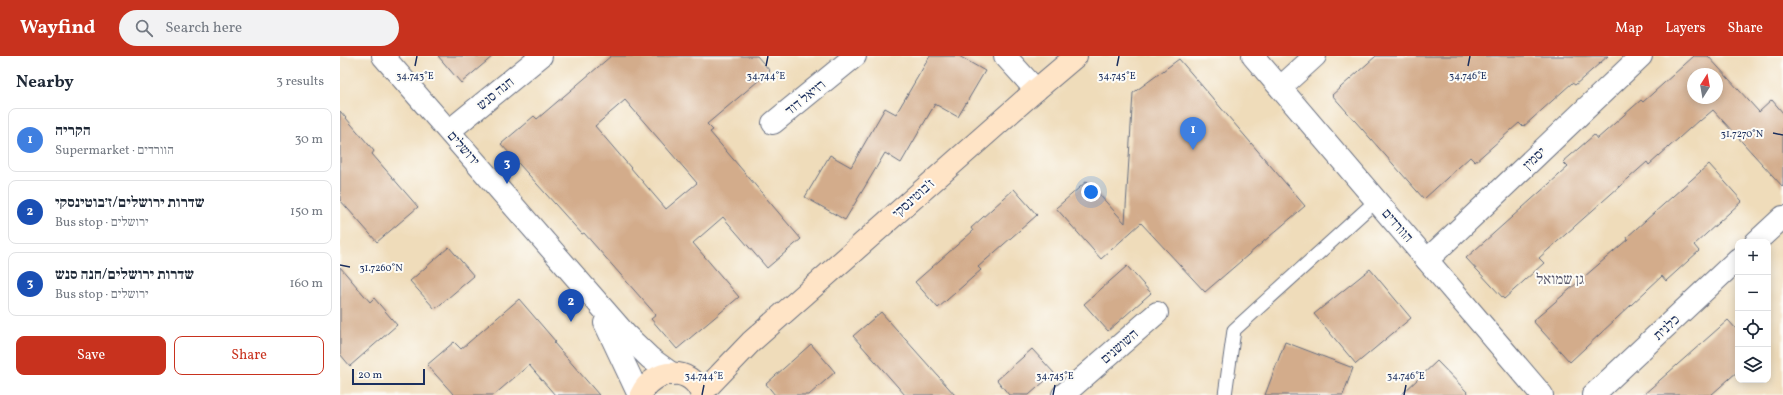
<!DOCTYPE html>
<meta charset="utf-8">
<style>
body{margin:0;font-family:Vollkorn,"Frank Ruhl Libre",serif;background:#f2f2f3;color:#1f2937}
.controls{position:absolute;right:12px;bottom:12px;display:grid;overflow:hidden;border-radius:8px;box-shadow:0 2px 10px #0003}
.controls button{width:36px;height:36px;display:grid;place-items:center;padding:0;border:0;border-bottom:1px solid #e0e1e3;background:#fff;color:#1f2937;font:20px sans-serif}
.compass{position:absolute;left:1347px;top:12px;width:36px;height:36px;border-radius:50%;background:#fff;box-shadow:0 2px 10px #0003;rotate:11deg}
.scale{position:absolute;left:12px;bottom:10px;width:73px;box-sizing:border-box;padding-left:4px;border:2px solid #1b2f5e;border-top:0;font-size:11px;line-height:14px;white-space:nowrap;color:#1b2f5e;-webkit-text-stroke:3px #fdfcf7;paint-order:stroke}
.you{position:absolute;left:751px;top:136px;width:14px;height:14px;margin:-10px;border:3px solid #fff;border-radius:50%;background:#1a73e8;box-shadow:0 0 0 6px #1a73e833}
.badge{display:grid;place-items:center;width:26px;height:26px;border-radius:50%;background:#c8321e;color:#fff;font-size:13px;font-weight:700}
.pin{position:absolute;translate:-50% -33px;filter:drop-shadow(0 1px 2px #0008)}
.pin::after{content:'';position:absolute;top:21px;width:14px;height:12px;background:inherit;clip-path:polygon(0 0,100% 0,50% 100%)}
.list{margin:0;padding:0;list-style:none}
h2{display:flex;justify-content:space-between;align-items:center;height:52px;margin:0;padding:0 16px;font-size:17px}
h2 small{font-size:13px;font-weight:400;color:#747a83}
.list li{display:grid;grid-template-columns:26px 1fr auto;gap:12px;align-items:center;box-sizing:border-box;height:64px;margin:0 8px 8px;padding:0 8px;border:1px solid #e0e1e3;border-radius:8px}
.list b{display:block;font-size:15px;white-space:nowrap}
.list p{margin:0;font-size:13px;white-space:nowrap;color:#747a83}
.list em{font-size:13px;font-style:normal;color:#747a83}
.actions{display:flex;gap:8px;padding:12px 16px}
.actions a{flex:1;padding:9px 0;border:1px solid #c8321e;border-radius:8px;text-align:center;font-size:14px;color:#c8321e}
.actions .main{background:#c8321e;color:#fff}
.icon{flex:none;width:22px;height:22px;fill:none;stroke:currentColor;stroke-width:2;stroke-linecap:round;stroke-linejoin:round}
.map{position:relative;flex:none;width:1443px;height:339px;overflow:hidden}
header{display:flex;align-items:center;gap:24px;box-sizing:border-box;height:56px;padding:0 20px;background:#c8321e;color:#fff}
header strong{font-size:19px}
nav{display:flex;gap:22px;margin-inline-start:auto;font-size:14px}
.search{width:280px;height:36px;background:#f2f2f3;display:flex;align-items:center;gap:10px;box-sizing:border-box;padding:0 14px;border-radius:22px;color:#747a83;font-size:15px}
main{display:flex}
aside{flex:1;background:#fff}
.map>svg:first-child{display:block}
.building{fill:#d3ac8b;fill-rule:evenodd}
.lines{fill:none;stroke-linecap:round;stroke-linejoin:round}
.lane-casing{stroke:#656c7e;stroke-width:15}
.street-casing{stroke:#656c7e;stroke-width:24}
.secondary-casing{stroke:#656c7e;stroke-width:24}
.lane{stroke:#fff;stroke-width:13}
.street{stroke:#fff;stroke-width:22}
.secondary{stroke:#ffe4c6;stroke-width:22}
.ticks{fill:none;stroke:#1b2f5e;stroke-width:1.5}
.labels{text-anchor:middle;stroke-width:4;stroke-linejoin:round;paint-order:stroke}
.street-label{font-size:14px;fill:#1b2f5e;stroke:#fdfcf7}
.neighbourhood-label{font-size:15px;fill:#5b5b6e;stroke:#fdfcf7}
.ticks-label{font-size:10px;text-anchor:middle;fill:#1b2f5e;stroke:#fdfcf7;stroke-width:4;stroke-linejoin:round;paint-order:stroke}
</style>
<header>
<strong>Wayfind</strong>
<div class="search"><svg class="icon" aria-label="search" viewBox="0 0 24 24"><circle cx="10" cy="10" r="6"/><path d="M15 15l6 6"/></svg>Search here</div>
<nav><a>Map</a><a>Layers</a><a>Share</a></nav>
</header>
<main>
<aside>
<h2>Nearby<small>3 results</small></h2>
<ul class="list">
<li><span class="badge" style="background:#3f7fe0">1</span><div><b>הקריה</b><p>Supermarket · הוורדים</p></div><em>30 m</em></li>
<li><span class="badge" style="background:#1a4fb4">2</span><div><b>שדרות ירושלים/ז׳בוטינסקי</b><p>Bus stop · ירושלים</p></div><em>150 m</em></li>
<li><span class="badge" style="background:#1a4fb4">3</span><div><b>שדרות ירושלים/חנה סנש</b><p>Bus stop · ירושלים</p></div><em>160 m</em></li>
</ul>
<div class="actions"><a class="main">Save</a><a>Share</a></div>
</aside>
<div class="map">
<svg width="1443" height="339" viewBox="0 0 1443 339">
<rect width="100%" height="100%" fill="#fdfcf7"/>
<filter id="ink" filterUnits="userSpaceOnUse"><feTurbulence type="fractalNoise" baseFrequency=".025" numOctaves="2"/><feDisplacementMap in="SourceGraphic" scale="8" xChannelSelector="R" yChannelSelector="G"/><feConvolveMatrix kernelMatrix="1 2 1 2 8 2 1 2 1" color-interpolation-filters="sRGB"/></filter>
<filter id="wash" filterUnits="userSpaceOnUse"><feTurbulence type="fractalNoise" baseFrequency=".012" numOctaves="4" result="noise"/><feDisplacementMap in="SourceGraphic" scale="16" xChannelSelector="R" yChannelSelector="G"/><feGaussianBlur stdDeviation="0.9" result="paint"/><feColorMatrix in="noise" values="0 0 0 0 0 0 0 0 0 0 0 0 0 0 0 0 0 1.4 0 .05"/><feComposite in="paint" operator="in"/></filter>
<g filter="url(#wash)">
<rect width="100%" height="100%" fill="#efdcba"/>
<g id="blocks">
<g class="building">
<polygon points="98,0 153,0 121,27"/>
<path d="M 271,0 L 417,0 L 430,15 L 367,68 L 373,74 L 370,76 L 461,183 L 427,212 L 383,161 L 353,187 L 399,241 L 337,293 L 311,263 L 316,259 L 244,177 L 242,178 L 161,88 L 194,60 L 197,63 ZM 285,44 L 357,127 L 326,153 L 255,70 Z"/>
<polygon points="590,0 619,0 645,15 618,61 595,48 561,107 545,97 505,164 465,141 490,99 511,111 545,52 556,58"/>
<polygon points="1036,0 1268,0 1235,29 1232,27 1183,71 1179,67 1135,106 1130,101 1084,143 992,39"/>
<path d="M 1354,0 L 1368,0 L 1419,56 L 1432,44 L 1443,57 L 1443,131 L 1373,54 L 1360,65 L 1359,64 L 1309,109 L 1307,106 L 1199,202 L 1204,207 L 1164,243 L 1126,202 L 1228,111 L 1223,106 L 1254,79 L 1257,83 L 1301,44 L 1303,46 ZM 1353,18 L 1377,18 L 1377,42 L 1353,42 Z"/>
<polygon points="839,3 965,150 865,236 801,167 761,203 716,152 747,125 785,167 793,37"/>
<polygon points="0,55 34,95 32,98 78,151 37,186 0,144"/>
<polygon points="1369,108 1402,145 1354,189 1359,195 1326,225 1322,220 1230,306 1193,265 1288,183 1287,181"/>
<polygon points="674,133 697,159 638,211 641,214 598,252 575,226 633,175 631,172"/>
<polygon points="109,191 134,220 95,253 70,225"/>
<polygon points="787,210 811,237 768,275 744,248"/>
<polygon points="0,211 30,246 34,242 57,269 10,310 0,298"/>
<polygon points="1030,213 1071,262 1016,308 974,258"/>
<polygon points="179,243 216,286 214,287 259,339 215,339 189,309 154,339 114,339 87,309 114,286 121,293"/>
<polygon points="541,256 615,339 565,339 513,280"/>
<polygon points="1388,264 1398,275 1398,315 1371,339 1303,339"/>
<polygon points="945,286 1013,312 1003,339 925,339"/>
<polygon points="471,288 495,316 469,339 435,339 426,328"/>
<polygon points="692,293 714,317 689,339 669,339 657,324"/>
<polygon points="1097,305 1130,339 1061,339"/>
</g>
</g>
</g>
<g filter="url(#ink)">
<use href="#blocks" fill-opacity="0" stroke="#656c7e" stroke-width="1"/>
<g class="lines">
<defs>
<polyline id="lane" points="885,339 894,274 1037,144"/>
<g id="street">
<polyline points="43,0 286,279 310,302 332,318"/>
<polyline points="665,0 696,34"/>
<polyline points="913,0 1202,339"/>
<polyline points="941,31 975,0"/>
<polyline points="433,67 515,0"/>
<polyline points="109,75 201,0"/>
<polyline points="1416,186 1443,161"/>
<polyline points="1087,204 1301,0"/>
<polyline points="265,267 299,339"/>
<polyline points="723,339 817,257"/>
<polyline points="1253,339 1398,203"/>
</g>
<g id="secondary">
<polyline points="362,337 411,286 696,34 736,0"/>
<path d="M 301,339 C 313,312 351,309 362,339"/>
</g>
</defs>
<use href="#lane" class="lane-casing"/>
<use href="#street" class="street-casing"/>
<use href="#secondary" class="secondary-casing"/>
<use href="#lane" class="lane"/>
<use href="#street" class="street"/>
<use href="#secondary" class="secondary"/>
</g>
</g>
<path class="ticks" d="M 75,10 L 77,0M 426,10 L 428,0M 777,10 L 779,0M 1128,10 L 1130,0M 1433,77 L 1443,79M 0,209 L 10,211M 362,339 L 364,329M 713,339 L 715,329M 1064,339 L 1066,329"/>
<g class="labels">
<g class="street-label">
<text transform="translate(155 37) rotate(-39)" y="5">חנה סנש</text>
<text transform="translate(465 41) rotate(-39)" y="5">רזיאל דוד</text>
<text transform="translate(124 92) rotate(49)" y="5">ירושלים</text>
<text transform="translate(1194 102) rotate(-44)" y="5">יסמין</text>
<text transform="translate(573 142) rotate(-42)" y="5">ז'בוטינסקי</text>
<text transform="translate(1058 169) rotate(49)" y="5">הוורדים</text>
<text transform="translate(1326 271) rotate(-43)" y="5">כלנית</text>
<text transform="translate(779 290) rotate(-41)" y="5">השושנים</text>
</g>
<g class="neighbourhood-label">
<text x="1220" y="228">גן שמואל</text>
</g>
</g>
<g class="ticks-label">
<text x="75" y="23">34.743°E</text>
<text x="426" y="23">34.744°E</text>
<text x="777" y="23">34.745°E</text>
<text x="1128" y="23">34.746°E</text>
<text x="1402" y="81">31.7270°N</text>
<text x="41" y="215">31.7260°N</text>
<text x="364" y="323">34.744°E</text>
<text x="715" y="323">34.745°E</text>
<text x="1066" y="323">34.746°E</text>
</g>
</svg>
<div class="controls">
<button>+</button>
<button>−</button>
<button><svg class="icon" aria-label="locate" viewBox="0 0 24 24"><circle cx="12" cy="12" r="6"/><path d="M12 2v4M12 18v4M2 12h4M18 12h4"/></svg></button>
<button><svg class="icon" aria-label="layers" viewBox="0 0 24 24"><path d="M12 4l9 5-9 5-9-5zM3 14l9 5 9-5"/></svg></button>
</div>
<svg class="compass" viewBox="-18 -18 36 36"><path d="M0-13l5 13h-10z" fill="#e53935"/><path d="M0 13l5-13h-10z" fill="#747a83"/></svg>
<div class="scale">20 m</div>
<div class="you"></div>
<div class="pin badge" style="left:853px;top:94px;background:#3f7fe0">1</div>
<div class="pin badge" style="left:231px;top:266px;background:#1a4fb4">2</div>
<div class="pin badge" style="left:167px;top:128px;background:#1a4fb4">3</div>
</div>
</main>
